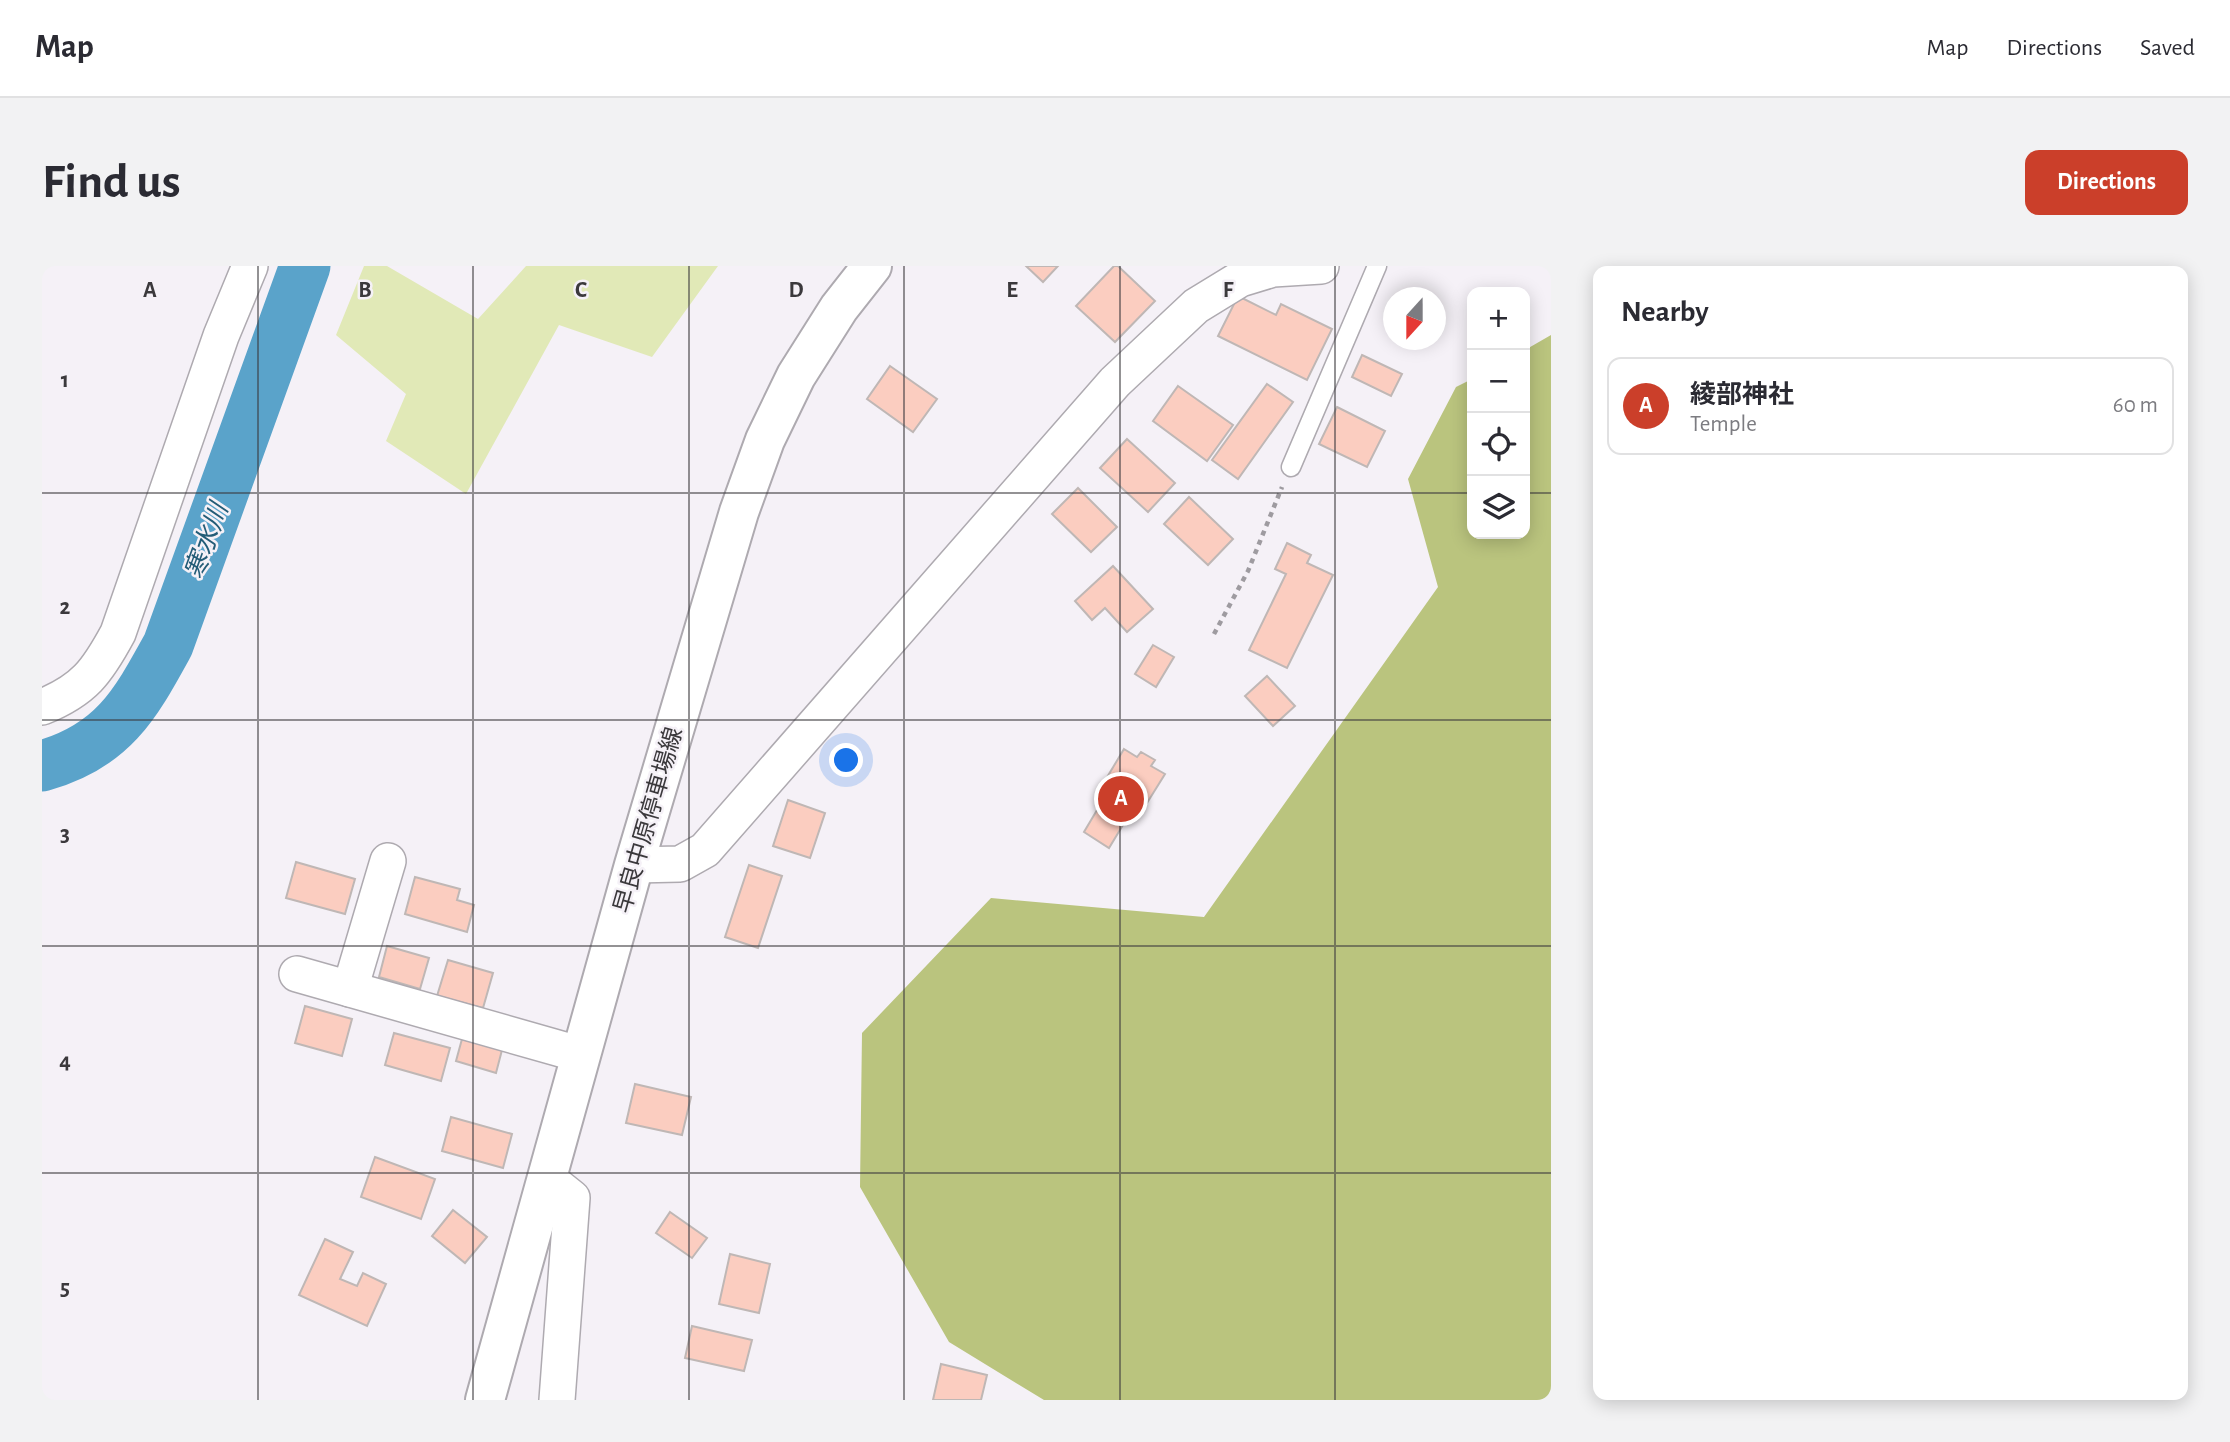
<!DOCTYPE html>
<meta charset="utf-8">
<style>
body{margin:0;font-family:"Alegreya Sans","Noto Sans JP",sans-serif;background:#f2f2f3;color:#2b2b33}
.controls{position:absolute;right:21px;top:21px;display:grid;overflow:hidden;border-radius:14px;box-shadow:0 4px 18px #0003}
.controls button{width:63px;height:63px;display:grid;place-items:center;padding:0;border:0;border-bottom:2px solid #e1e1e2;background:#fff;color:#2b2b33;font:35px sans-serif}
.compass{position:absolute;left:1341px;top:21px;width:63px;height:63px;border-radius:50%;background:#fff;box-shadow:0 4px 18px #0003;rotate:201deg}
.you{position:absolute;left:805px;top:495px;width:24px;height:24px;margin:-18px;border:5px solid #fff;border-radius:50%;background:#1a73e8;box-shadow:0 0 0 10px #1a73e833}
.badge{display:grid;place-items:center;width:46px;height:46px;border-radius:50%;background:#cb3f2a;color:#fff;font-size:23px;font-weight:700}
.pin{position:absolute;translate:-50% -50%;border:4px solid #fff;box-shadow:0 2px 7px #0006}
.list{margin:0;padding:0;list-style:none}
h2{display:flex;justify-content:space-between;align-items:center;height:91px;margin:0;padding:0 28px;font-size:30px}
h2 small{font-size:23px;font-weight:400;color:#7c7c81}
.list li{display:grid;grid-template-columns:46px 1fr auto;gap:21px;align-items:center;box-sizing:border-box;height:98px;margin:0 14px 14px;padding:0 14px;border:2px solid #e1e1e2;border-radius:14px}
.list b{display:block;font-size:26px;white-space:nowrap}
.list p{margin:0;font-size:23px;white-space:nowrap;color:#7c7c81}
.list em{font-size:23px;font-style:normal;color:#7c7c81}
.icon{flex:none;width:38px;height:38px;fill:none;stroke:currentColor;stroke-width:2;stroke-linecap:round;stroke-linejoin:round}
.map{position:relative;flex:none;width:1509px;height:1134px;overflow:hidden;border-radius:14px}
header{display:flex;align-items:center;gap:42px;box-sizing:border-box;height:98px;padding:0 35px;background:#fff;border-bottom:2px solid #e1e1e2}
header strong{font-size:33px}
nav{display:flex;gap:38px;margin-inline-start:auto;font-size:24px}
.intro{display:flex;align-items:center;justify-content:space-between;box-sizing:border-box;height:168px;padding:0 42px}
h1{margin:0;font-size:49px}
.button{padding:18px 32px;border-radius:14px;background:#cb3f2a;color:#fff;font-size:24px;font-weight:700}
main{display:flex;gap:42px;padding:0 42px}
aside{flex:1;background:#fff;border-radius:14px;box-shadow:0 4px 18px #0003}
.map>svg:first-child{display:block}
.green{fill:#e1e9b7}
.forest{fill:#bac47e}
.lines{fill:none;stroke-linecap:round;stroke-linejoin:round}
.river{stroke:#5aa3ca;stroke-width:51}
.building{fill:#fbcdc0;stroke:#bfb7b5;stroke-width:2}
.lane-casing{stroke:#aeaab0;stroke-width:21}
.street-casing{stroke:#aeaab0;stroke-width:38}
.secondary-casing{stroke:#aeaab0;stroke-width:42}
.path{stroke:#9e9ba0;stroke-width:4.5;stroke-dasharray:5 5;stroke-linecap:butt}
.lane{stroke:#fff;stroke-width:18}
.street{stroke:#fff;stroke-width:35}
.secondary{stroke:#fff;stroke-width:38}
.grid{fill:none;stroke:#3b393c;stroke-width:2;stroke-opacity:0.55}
.labels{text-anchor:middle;stroke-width:5;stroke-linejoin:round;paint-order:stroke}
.street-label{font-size:24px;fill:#3b393c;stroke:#f5f1f7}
.water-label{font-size:26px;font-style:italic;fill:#235c77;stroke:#f5f1f7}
.grid-label{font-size:23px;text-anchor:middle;font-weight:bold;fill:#3b393c;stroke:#f5f1f7;stroke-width:5;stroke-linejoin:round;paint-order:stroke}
</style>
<header>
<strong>Map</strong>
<nav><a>Map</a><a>Directions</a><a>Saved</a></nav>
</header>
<div class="intro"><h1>Find us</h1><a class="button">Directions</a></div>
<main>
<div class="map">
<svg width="1509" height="1134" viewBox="0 0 1509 1134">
<rect width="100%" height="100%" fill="#f5f1f7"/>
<polygon class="green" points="322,0 345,0 436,53 484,0 676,0 610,91 517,59 424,228 344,175 364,128 294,69"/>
<polygon class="forest" points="1509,69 1509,1134 1002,1134 907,1076 818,921 820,767 949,632 1162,651 1396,321 1366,213 1414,121 1430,113 1430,268 1483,268 1483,84"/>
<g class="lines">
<path class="river" d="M 0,500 C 71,480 93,439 126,379 L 263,0"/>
</g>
<g class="building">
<polygon points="984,0 1016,0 1001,16"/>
<polygon points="1072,0 1076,0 1113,35 1073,76 1034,40"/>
<polygon points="1196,30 1234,49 1239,38 1290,63 1265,114 1176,70"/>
<polygon points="1320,89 1360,108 1349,130 1310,111"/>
<polygon points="848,100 895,133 871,166 825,133"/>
<polygon points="1225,118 1251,136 1196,213 1170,194"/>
<polygon points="1136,120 1191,159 1165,195 1111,155"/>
<polygon points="1295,141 1343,165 1325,201 1277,178"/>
<polygon points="1085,173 1133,217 1106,246 1058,202"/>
<polygon points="1036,222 1075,261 1049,286 1010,248"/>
<polygon points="1147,231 1191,273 1166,299 1122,258"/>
<polygon points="1245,277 1269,289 1265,297 1291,309 1245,402 1207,384 1244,308 1233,303"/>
<polygon points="1071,300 1111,343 1085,366 1063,342 1050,354 1033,335"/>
<polygon points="1111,379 1132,391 1114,421 1093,408"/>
<polygon points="1225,410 1253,440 1231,460 1203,430"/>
<polygon points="1082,483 1095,491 1099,486 1113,494 1109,500 1123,508 1105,537 1089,528 1076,550 1084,554 1067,582 1042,566 1058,539 1066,543 1079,522 1064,513"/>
<polygon points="746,534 783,547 768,592 731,580"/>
<polygon points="254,596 313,613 303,648 244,632"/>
<polygon points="707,599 740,610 716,682 683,671"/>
<polygon points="373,611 418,623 415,634 432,639 425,666 363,648"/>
<polygon points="345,680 387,692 378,723 337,711"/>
<polygon points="406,694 451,707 441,742 395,730"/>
<polygon points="263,740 310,753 300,790 253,777"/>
<polygon points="352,767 408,782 399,815 343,799"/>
<polygon points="420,773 460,784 454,807 414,795"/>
<polygon points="593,818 649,831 640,869 584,857"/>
<polygon points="409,851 470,868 461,902 400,885"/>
<polygon points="333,891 393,913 379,953 319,931"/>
<polygon points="411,944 445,971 423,997 390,970"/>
<polygon points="628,946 665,972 650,992 614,967"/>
<polygon points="283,973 311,986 298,1013 315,1020 321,1007 344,1018 325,1060 257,1029"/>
<polygon points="688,988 728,998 717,1047 677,1038"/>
<polygon points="650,1060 710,1074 702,1105 643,1092"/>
<polygon points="899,1098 945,1109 939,1134 891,1134"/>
</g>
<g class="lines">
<defs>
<polyline id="lane" points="1249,201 1335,0"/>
<g id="street">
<path d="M 0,441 C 42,424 55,406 76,367 L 179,70 L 208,0"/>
<polyline points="592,599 638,598 663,584 1073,116 1154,40 1198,13 1231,3 1279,0"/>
<polyline points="255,708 540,789"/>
<polyline points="308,723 346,595"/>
<polyline points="505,912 530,932 515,1134"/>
</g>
<polyline id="secondary" points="443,1134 592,599 697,246 723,174 754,110 797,42 830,0"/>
</defs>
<use href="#lane" class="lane-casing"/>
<use href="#street" class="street-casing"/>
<use href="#secondary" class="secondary-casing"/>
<polyline class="path" points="1172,368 1206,305 1240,221"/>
<use href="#lane" class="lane"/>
<use href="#street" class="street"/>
<use href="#secondary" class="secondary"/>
</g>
<path class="grid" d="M 216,0 L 216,1134M 431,0 L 431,1134M 647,0 L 647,1134M 862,0 L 862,1134M 1078,0 L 1078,1134M 1293,0 L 1293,1134M 0,227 L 1430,227M 1483,227 L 1509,227M 0,454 L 1509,454M 0,680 L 1509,680M 0,907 L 1509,907"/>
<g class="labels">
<g class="street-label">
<text transform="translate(606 554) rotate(-74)" y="8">早良中原停車場線</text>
</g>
<g class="water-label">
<text transform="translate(164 275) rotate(-70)" y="9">寒水川</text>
</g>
</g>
<g class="grid-label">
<text x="108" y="31">A</text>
<text x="323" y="31">B</text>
<text x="539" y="31">C</text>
<text x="754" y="31">D</text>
<text x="970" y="31">E</text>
<text x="1186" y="31">F</text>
<text x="23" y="121">1</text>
<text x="23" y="348">2</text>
<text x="23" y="575">3</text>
<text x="23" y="802">4</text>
<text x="23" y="1029">5</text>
</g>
</svg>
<div class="controls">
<button>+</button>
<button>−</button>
<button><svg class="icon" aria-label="locate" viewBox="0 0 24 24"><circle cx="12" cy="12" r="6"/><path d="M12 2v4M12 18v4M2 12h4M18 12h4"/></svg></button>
<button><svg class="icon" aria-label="layers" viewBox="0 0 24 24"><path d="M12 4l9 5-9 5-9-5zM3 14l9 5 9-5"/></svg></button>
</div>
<svg class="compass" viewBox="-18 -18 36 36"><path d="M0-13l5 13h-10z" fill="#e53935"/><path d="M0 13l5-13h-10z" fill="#7c7c81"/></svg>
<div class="you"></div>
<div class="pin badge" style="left:1079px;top:533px">A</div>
</div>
<aside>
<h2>Nearby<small></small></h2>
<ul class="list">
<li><span class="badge">A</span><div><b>綾部神社</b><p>Temple</p></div><em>60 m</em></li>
</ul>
</aside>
</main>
